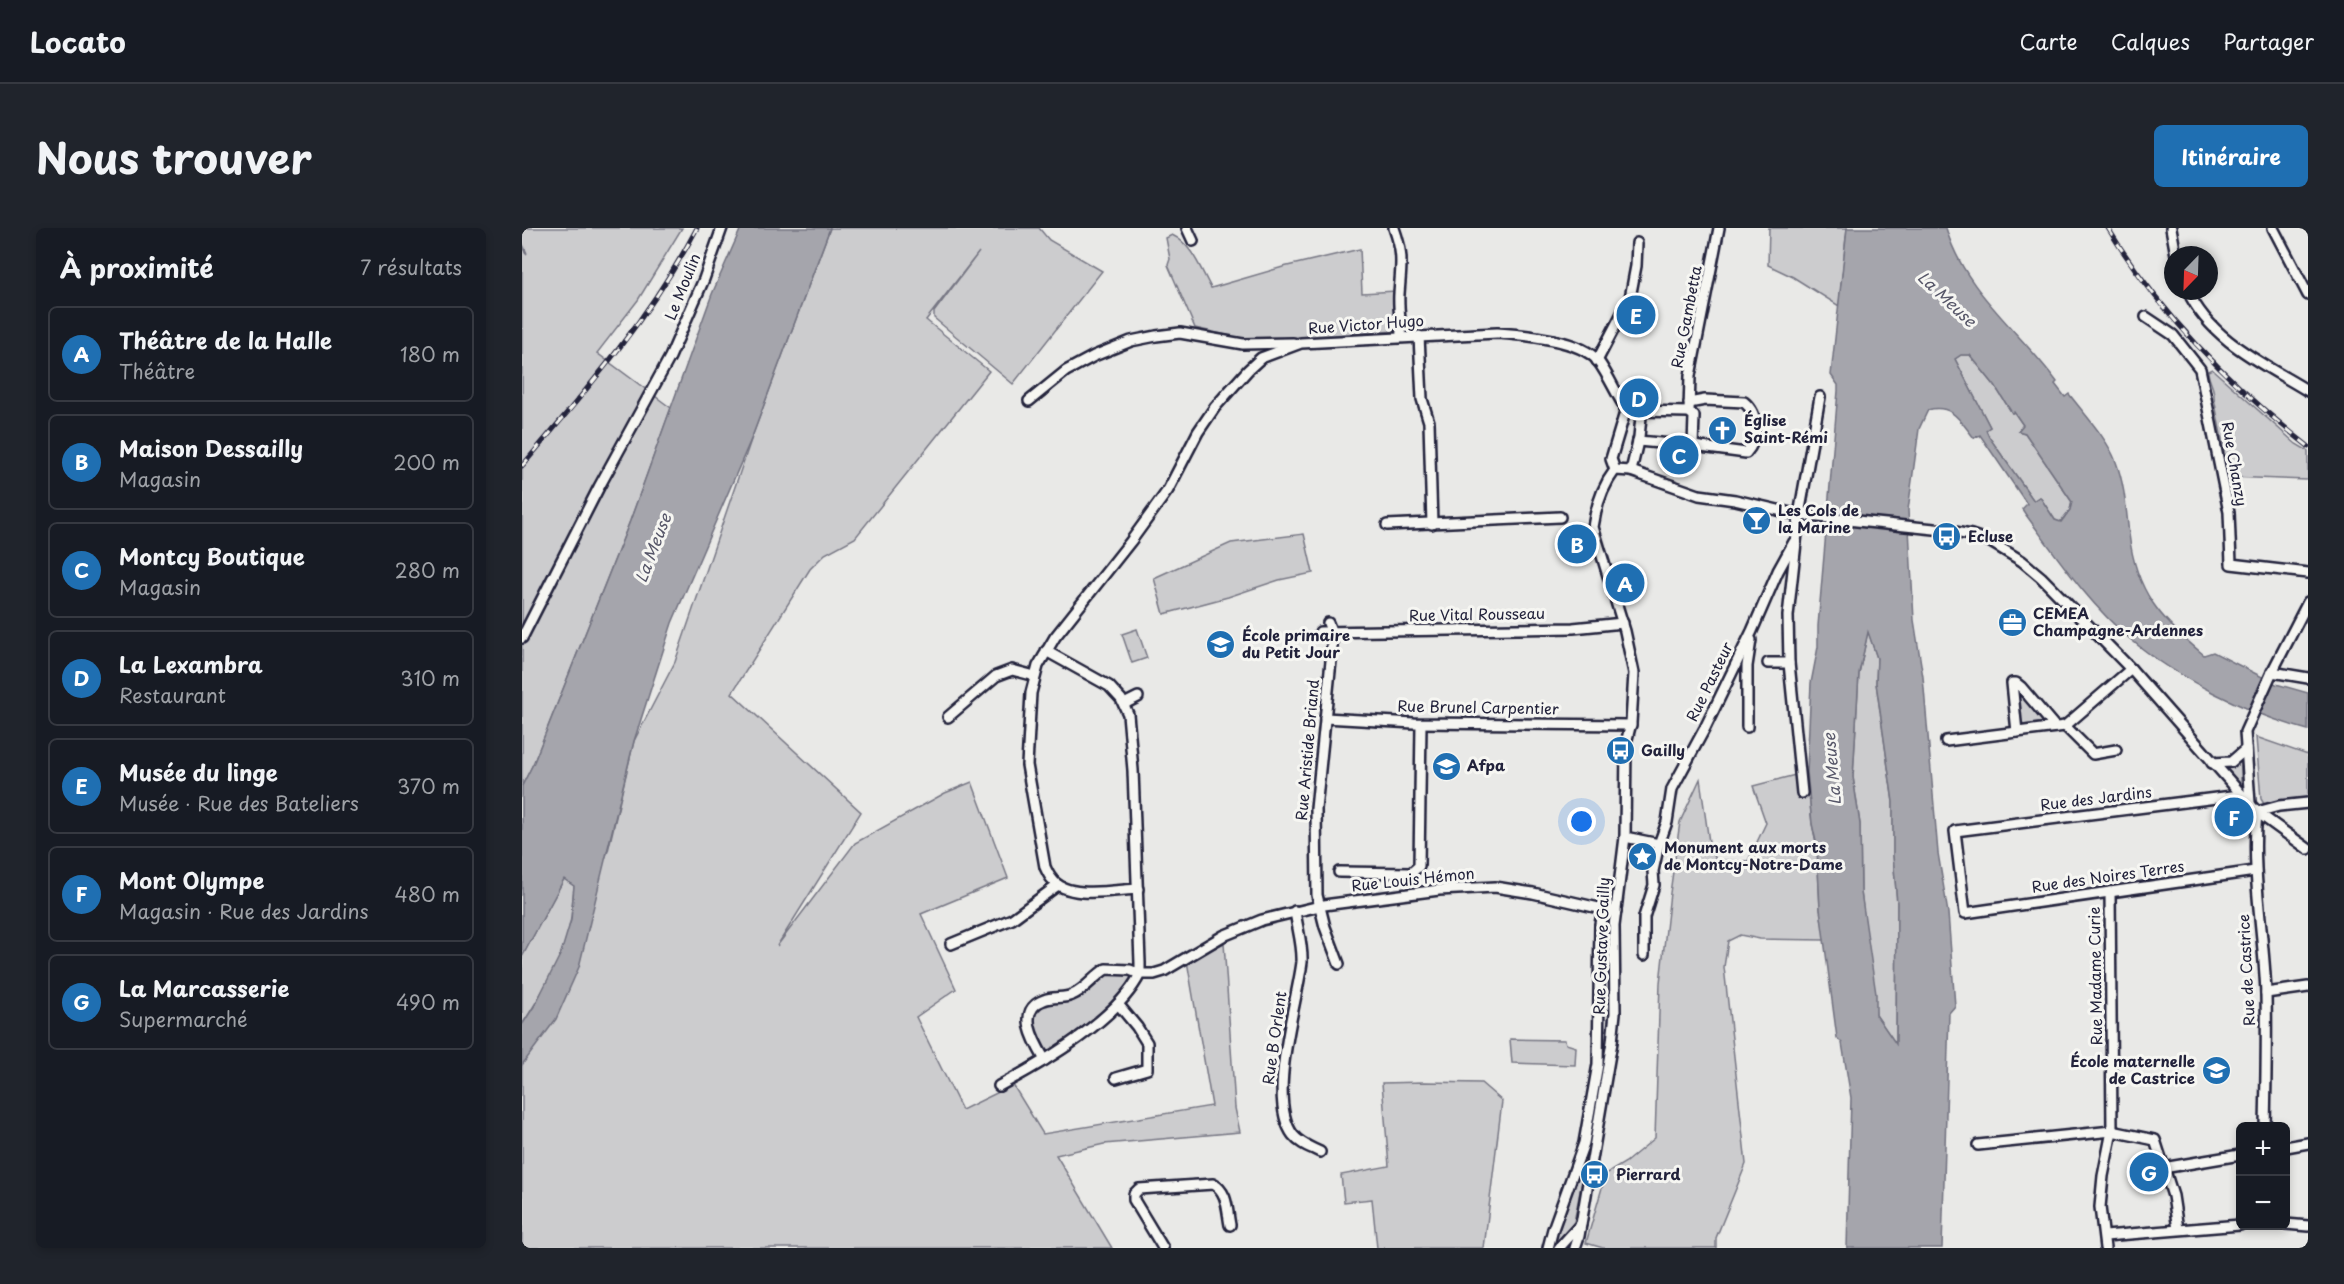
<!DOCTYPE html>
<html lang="fr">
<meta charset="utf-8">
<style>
body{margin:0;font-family:"Playpen Sans",sans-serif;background:#20242c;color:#f1f3f6}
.controls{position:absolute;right:18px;bottom:18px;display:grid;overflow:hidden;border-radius:9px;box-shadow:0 3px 9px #0003}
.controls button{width:54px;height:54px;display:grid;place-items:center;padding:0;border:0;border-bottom:2px solid #363941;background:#171b24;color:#f1f3f6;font:30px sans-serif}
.compass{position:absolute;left:1642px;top:18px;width:54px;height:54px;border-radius:50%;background:#171b24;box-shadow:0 3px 9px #0003;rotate:203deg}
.you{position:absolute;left:1060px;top:594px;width:21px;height:21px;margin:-15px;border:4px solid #fff;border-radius:50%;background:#1a73e8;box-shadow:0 0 0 9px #1a73e833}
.badge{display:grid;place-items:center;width:39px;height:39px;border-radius:50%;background:#1f6fb2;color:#fff;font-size:20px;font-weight:700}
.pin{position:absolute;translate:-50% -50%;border:3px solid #fff;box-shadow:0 2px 6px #0006}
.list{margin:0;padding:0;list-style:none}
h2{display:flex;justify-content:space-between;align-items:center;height:78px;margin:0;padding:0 24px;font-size:26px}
h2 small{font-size:20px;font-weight:400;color:#9ea1a6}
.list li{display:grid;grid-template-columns:39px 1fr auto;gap:18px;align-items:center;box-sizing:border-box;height:96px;margin:0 12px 12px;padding:0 12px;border:2px solid #363941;border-radius:9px}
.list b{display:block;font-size:22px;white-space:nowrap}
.list p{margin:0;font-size:20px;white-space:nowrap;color:#9ea1a6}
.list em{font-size:20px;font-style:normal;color:#9ea1a6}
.map{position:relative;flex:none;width:1786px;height:1020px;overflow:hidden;border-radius:9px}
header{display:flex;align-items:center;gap:36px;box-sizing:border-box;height:84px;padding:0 30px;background:#171b24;border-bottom:2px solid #363941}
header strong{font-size:28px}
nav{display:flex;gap:33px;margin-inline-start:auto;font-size:21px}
.intro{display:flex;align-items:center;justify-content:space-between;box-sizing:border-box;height:144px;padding:0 36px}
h1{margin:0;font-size:42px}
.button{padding:15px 27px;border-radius:9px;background:#1f6fb2;color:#fff;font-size:21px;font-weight:700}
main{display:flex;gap:36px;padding:0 36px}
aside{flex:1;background:#171b24;border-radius:9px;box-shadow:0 3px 9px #0003}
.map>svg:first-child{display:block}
.green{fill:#ccccce;stroke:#777784;stroke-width:1.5}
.water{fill:#a5a5ac;stroke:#71717f;stroke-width:1.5;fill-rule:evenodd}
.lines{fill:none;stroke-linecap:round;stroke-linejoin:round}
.stream{stroke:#71717f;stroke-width:3}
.minor-casing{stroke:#22223b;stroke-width:14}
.minor{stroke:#f6f6f2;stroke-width:9}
.rail-casing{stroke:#22223b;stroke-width:5}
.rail{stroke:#f6f6f2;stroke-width:3;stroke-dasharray:9;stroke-linecap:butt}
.labels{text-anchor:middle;stroke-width:6;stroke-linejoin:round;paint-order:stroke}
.street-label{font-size:15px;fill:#22223b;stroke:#f6f6f2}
.poi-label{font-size:15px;font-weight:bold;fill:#22223b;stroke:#f6f6f2;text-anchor:start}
.water-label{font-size:16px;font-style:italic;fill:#565668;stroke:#f6f6f2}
</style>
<header>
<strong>Locato</strong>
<nav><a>Carte</a><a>Calques</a><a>Partager</a></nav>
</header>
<div class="intro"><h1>Nous trouver</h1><a class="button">Itinéraire</a></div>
<main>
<aside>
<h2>À proximité<small>7 résultats</small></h2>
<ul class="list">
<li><span class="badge">A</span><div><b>Théâtre de la Halle</b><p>Théâtre</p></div><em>180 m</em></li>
<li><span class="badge">B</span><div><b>Maison Dessailly</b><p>Magasin</p></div><em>200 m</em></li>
<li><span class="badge">C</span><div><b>Montcy Boutique</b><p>Magasin</p></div><em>280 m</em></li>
<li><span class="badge">D</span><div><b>La Lexambra</b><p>Restaurant</p></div><em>310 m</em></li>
<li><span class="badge">E</span><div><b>Musée du linge</b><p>Musée · Rue des Bateliers</p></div><em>370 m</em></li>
<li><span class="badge">F</span><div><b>Mont Olympe</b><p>Magasin · Rue des Jardins</p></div><em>480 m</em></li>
<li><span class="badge">G</span><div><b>La Marcasserie</b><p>Supermarché</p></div><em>490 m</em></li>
</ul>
</aside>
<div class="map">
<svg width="1786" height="1020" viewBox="0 0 1786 1020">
<rect width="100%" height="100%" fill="#e9e9e7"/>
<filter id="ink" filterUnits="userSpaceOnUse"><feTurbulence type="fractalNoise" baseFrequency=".0167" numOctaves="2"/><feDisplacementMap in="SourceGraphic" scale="12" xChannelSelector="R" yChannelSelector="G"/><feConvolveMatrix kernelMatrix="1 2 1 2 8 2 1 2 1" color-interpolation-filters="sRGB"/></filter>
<g filter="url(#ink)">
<g class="green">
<polygon points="0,0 160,0 116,72 75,125 149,180 108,293 12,534 0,558"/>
<polygon points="308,0 517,0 527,12 580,43 491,156 412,90 412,84 457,24 404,92 467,143 333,310 303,326 288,341 210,465 339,584 255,718 333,615 423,565 450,554 486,650 399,686 434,761 394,789 440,882 491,857 521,906 690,878 665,733 702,715 713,880 718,904 582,916 534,927 590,1020 0,1020 0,837 86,623 112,513 153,434 230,209"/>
<polygon points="1247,0 1325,0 1317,78 1271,49 1246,37"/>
<path d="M 650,7 C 670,16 679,42 689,60 L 761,39 L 838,21 L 840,65 L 874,63 L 876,103 L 727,112 L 673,100 L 646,37 L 648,31 L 644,10 Z"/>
<polygon points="1439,127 1448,127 1473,158 1490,185 1492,184 1501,197 1496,203 1503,205 1550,274 1548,282 1538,294 1533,292 1518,269 1512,273 1467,209 1463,202 1468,199 1433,131"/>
<path d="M 1690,141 L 1774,216 L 1786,223 L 1786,252 L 1707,249 L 1692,170 C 1693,159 1686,153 1686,143 Z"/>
<polygon points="782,306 791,345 757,352 706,369 642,386 632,350 709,315"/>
<polygon points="615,401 625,430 610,435 600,406"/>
<polygon points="1346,403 1355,430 1354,455 1371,574 1371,627 1375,675 1374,817 1354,787 1339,664 1338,596 1331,549 1337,445"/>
<polygon points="1496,463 1524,494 1500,497"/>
<polygon points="1734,509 1786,527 1786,572 1742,576 1739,571"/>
<polygon points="1717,532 1719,534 1719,557 1716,557 1702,541"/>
<polygon points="1285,544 1290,596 1295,618 1298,681 1303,712 1238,711 1218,707 1206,713 1202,739 1224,936 1194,1010 1194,1020 1081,1020 1064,1015 1084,946 1104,934 1133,910 1138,755 1148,665 1158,594 1178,551 1187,614 1194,632 1226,633 1244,595 1231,558"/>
<path d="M 42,651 L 52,658 C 51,668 50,680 49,690 C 43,728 20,765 0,797 L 0,729 Z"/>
<polygon points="606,745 610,749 610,753 597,772 528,824 520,823 509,799 511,783 516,784 521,778 527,776 529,772 545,771 579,746"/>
<polygon points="988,811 1043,812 1044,816 1054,819 1053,837 990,835"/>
<polygon points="903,854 959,855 980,873 962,1020 855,1020 850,971 822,974 819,947 867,938 860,855"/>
<polygon points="1060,939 1062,943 1052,994 1037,1015 1032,1016 1038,990"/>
</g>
<g class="water">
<polygon points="219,0 308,0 230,209 150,395 112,513 57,739 34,791 0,837 0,797 13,777 39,725 49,692 52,658 42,651 0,729 0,558 12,534 108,293 190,66"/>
<path d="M 1325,0 L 1424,0 C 1442,63 1498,103 1535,154 L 1533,156 L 1543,169 L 1547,166 C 1563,187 1585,210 1594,234 C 1603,258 1604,281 1607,306 C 1614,364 1638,391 1682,427 L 1691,424 L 1754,456 L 1786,465 L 1786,502 C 1727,486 1654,450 1607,410 C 1566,375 1536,330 1504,287 L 1500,281 L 1505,276 L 1458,207 L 1452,210 C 1439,194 1430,175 1406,182 L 1397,201 L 1386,282 L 1392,392 L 1401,449 L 1416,625 L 1426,685 L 1433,778 L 1427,785 L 1420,1020 L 1325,1020 L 1329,870 L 1320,815 L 1315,810 L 1298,681 L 1295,618 L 1290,596 L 1285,544 L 1289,455 L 1296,419 L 1296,398 L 1316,163 L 1316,157 L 1309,147 ZM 1439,127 L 1448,127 L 1473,158 L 1490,185 L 1492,184 L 1501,197 L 1496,203 L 1503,205 L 1550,274 L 1548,282 L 1539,294 L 1533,292 L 1518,269 L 1512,273 L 1467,209 L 1464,202 L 1468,199 L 1433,131 ZM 1346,404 L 1355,430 L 1354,455 L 1371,574 L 1371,627 L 1375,675 L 1374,816 L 1354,787 L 1354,766 L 1339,664 L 1338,596 L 1331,549 L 1337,445 Z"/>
</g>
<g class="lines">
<polyline class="stream" points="0,16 4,25"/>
<defs>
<g id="minor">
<polyline points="665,0 671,13"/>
<path d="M 872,0 C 882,28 879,37 877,66 C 876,80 879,95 879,109"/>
<polyline points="1649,0 1654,27"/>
<polyline points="1751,0 1786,67"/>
<path d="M 1666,63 C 1688,112 1742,136 1786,163"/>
<polyline points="1624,89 1651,107 1678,141 1707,284 1709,336 1786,345"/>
<polyline points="897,108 900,171 907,194 910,296"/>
<polyline points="1075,133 1108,70 1114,38 1115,15"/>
<polyline points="507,173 544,143 572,128 609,113 634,108 658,105 721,116 771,115"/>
<path d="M 1167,175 L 1183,172 L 1222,174 C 1238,187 1236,211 1224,225 L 1171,218"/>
<polyline points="1115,183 1167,184 1172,188 1171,218 1116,213"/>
<polyline points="1167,184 1168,148 1197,0"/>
<polyline points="1093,242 1089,231 1104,181"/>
<polyline points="1109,243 1117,209 1119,189 1112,182"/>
<polyline points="865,297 1038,289"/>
<polyline points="806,395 810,405 810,423 794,581 795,667 803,699 817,736"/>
<polyline points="798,404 1051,400 1101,395"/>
<polyline points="0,410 77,259 148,129 182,51 200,0"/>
<polyline points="1246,435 1267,435"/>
<polyline points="1750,444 1786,450"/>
<polyline points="602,476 616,469"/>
<polyline points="426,489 474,448 490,442 513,448"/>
<polyline points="803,490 892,495 1109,497"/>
<polyline points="1543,498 1571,526 1594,522"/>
<polyline points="1225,499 1225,438 1229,412"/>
<polyline points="1495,504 1490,455 1494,455 1499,459 1533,499"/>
<polyline points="1424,513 1543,498 1609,441"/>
<polyline points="1690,535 1709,534 1724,521"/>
<polyline points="1280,565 1267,435 1266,388 1277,287 1298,169"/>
<polyline points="1718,567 1433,603 1443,685 1733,643"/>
<polyline points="1728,575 1723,504 1750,444 1786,374"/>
<path d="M 1735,584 C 1729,645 1742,705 1744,766 C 1745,810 1744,854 1743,898"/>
<polyline points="1735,584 1757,578 1786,575"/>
<polyline points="1103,609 1137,616 1145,594 1150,561 1183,500 1230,403 1256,343 1272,314"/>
<polyline points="817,644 889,645 897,638 899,496"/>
<path d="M 616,661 C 593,662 545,672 530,651 C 527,648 525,643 523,639 L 505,537 L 509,465 L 516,438 L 533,409 L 609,313 L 646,262 L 676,204 L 693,179 L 726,142 L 739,130 L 779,115 L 975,105 C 1002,107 1058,111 1076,133 C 1087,148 1094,166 1104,181"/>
<path d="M 773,683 C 775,699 781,718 780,734 C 775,776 744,871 771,907 C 778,916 788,919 798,924"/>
<polyline points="429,716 490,691 536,657"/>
<polyline points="1122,727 1122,689 1132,657 1131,643 1137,616"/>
<polyline points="1744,765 1786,759"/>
<path d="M 523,832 C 513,815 493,782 522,772 C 531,768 542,771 550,767 C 563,762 572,748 584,741 L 608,742 L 618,746 L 618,735 L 611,542 L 606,486 L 599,471 L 587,458 L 524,423"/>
<polyline points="594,850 625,841 625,815 615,799 596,776"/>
<path d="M 477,858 C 522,834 595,792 618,746 L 632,746 L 642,743 L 701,708 L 740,692 L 802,677 L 917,662 L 973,659 L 1011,665 L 1094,684"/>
<polyline points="1456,917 1590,903 1633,912 1651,968 1656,1001"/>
<polyline points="1764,919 1786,915"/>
<polyline points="1641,940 1718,927"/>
<polyline points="1764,996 1786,998"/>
<polyline points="1583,1008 1718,997"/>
<path d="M 641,1020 L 612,972 L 612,966 L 617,961 L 691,956 C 706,963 705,983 708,997"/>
<polyline points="1026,1020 1031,1001 1062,915 1076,836 1078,696 1081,681"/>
<polyline points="1037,1020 1059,996"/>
<path d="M 1053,1020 L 1057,1008 L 1090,814 L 1093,785 L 1092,698 L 1103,609 L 1104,515 L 1109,495 L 1112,445 L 1103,403 L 1071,299 C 1074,278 1080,259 1093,242 L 1109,243 L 1177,267 L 1213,272 L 1277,287 L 1422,302 L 1449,307 L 1467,313 L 1500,333 L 1519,349 L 1609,441 L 1735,584 L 1786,621"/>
<polyline points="1583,1020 1578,979 1581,948 1590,903 1588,664"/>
</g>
</defs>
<use href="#minor" class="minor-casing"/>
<use href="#minor" class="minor"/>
<defs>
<g id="rail">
<path d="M 1586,0 C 1638,86 1707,156 1786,218"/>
<path d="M 0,238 C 64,163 129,88 175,0"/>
</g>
</defs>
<use href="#rail" class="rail-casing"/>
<use href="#rail" class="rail"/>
</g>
</g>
<defs>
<symbol id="church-disc" viewBox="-11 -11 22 22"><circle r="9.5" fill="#1f6fb2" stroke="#f6f6f2"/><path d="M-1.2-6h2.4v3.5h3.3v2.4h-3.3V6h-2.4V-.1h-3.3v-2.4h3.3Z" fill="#fff"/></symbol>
<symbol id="bar-disc" viewBox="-11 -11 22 22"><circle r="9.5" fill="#1f6fb2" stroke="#f6f6f2"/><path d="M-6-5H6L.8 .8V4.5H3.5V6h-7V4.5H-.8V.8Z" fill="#fff"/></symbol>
<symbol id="bus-disc" viewBox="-11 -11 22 22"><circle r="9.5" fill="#1f6fb2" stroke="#f6f6f2"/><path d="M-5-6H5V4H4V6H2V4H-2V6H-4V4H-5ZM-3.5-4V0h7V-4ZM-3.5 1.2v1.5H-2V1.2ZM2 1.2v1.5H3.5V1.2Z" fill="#fff"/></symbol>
<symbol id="office-disc" viewBox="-11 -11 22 22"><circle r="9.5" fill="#1f6fb2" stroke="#f6f6f2"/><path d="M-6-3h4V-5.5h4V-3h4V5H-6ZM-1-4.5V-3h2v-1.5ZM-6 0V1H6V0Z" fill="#fff"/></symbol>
<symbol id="school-disc" viewBox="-11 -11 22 22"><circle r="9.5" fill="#1f6fb2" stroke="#f6f6f2"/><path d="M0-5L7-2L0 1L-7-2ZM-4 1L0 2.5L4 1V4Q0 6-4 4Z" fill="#fff"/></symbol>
<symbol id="university-disc" viewBox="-11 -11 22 22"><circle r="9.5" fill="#1f6fb2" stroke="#f6f6f2"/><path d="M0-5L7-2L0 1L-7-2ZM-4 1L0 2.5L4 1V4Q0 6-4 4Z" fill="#fff"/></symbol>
<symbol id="sight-disc" viewBox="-11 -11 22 22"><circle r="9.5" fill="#1f6fb2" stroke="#f6f6f2"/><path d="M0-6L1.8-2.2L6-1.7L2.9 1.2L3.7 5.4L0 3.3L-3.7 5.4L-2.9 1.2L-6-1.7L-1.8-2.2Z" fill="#fff"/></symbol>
</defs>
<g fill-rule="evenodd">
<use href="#church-disc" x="1184" y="186" width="33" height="33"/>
<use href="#bar-disc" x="1218" y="276" width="33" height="33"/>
<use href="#bus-disc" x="1408" y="292" width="33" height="33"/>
<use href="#office-disc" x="1474" y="378" width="33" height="33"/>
<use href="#school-disc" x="682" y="400" width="33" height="33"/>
<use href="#bus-disc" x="1082" y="506" width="33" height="33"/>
<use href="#university-disc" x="908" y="522" width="33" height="33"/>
<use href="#sight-disc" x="1104" y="612" width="33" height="33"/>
<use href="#school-disc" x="1678" y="826" width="33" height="33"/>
<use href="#bus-disc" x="1056" y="930" width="33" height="33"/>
</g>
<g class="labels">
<g class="street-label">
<text transform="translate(161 59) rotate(-68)" y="5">Le Moulin</text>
<text transform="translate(1165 89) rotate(-79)" y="5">Rue Gambetta</text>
<text transform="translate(844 97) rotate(-4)" y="5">Rue Victor Hugo</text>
<text transform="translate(1712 236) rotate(80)" y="5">Rue Chanzy</text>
<text transform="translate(955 387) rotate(-1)" y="5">Rue Vital Rousseau</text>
<text transform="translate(1188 454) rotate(-64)" y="5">Rue Pasteur</text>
<text transform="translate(956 480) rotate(1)" y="5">Rue Brunel Carpentier</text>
<text transform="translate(786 522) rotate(-85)" y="5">Rue Aristide Briand</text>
<text transform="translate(1574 571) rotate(-7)" y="5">Rue des Jardins</text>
<text transform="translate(1586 649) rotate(-8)" y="5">Rue des Noires Terres</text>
<text transform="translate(891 652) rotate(-6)" y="5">Rue Louis Hémon</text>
<text transform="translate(1080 718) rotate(-88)" y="5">Rue Gustave Gailly</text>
<text transform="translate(1725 742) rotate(-93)" y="5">Rue de Castrice</text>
<text transform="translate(1574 748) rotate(-91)" y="5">Rue Madame Curie</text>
<text transform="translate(753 810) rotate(-82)" y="5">Rue B Orlent</text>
</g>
<g class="poi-label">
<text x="1222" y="198">Église<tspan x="1222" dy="17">Saint-Rémi</tspan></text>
<text x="1256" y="288">Les Cols de<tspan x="1256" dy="17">la Marine</tspan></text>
<text x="1446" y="314">Ecluse</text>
<text x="1511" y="391">CEMEA<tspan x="1511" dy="17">Champagne-Ardennes</tspan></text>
<text x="720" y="413">École primaire<tspan x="720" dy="17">du Petit Jour</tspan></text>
<text x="1119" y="528">Gailly</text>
<text x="945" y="543">Afpa</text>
<text x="1142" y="625">Monument aux morts<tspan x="1142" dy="17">de Montcy-Notre-Dame</tspan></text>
<text x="1673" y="839" text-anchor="end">École maternelle<tspan x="1673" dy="17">de Castrice</tspan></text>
<text x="1094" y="952">Pierrard</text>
</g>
<g class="water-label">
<text transform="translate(1425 71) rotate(43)" y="6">La Meuse</text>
<text transform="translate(131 320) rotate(-69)" y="6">La Meuse</text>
<text transform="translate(1310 541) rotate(-95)" y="6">La Meuse</text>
</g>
</g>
</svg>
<div class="controls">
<button>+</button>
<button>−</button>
</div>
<svg class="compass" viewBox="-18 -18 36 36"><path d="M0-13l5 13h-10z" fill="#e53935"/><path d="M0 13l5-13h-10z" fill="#9ea1a6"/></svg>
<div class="you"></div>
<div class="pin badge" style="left:1103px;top:355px">A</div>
<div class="pin badge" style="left:1055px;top:316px">B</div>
<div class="pin badge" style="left:1157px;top:227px">C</div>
<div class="pin badge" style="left:1117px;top:170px">D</div>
<div class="pin badge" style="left:1114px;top:87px">E</div>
<div class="pin badge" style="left:1712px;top:589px">F</div>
<div class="pin badge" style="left:1627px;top:944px">G</div>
</div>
</main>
